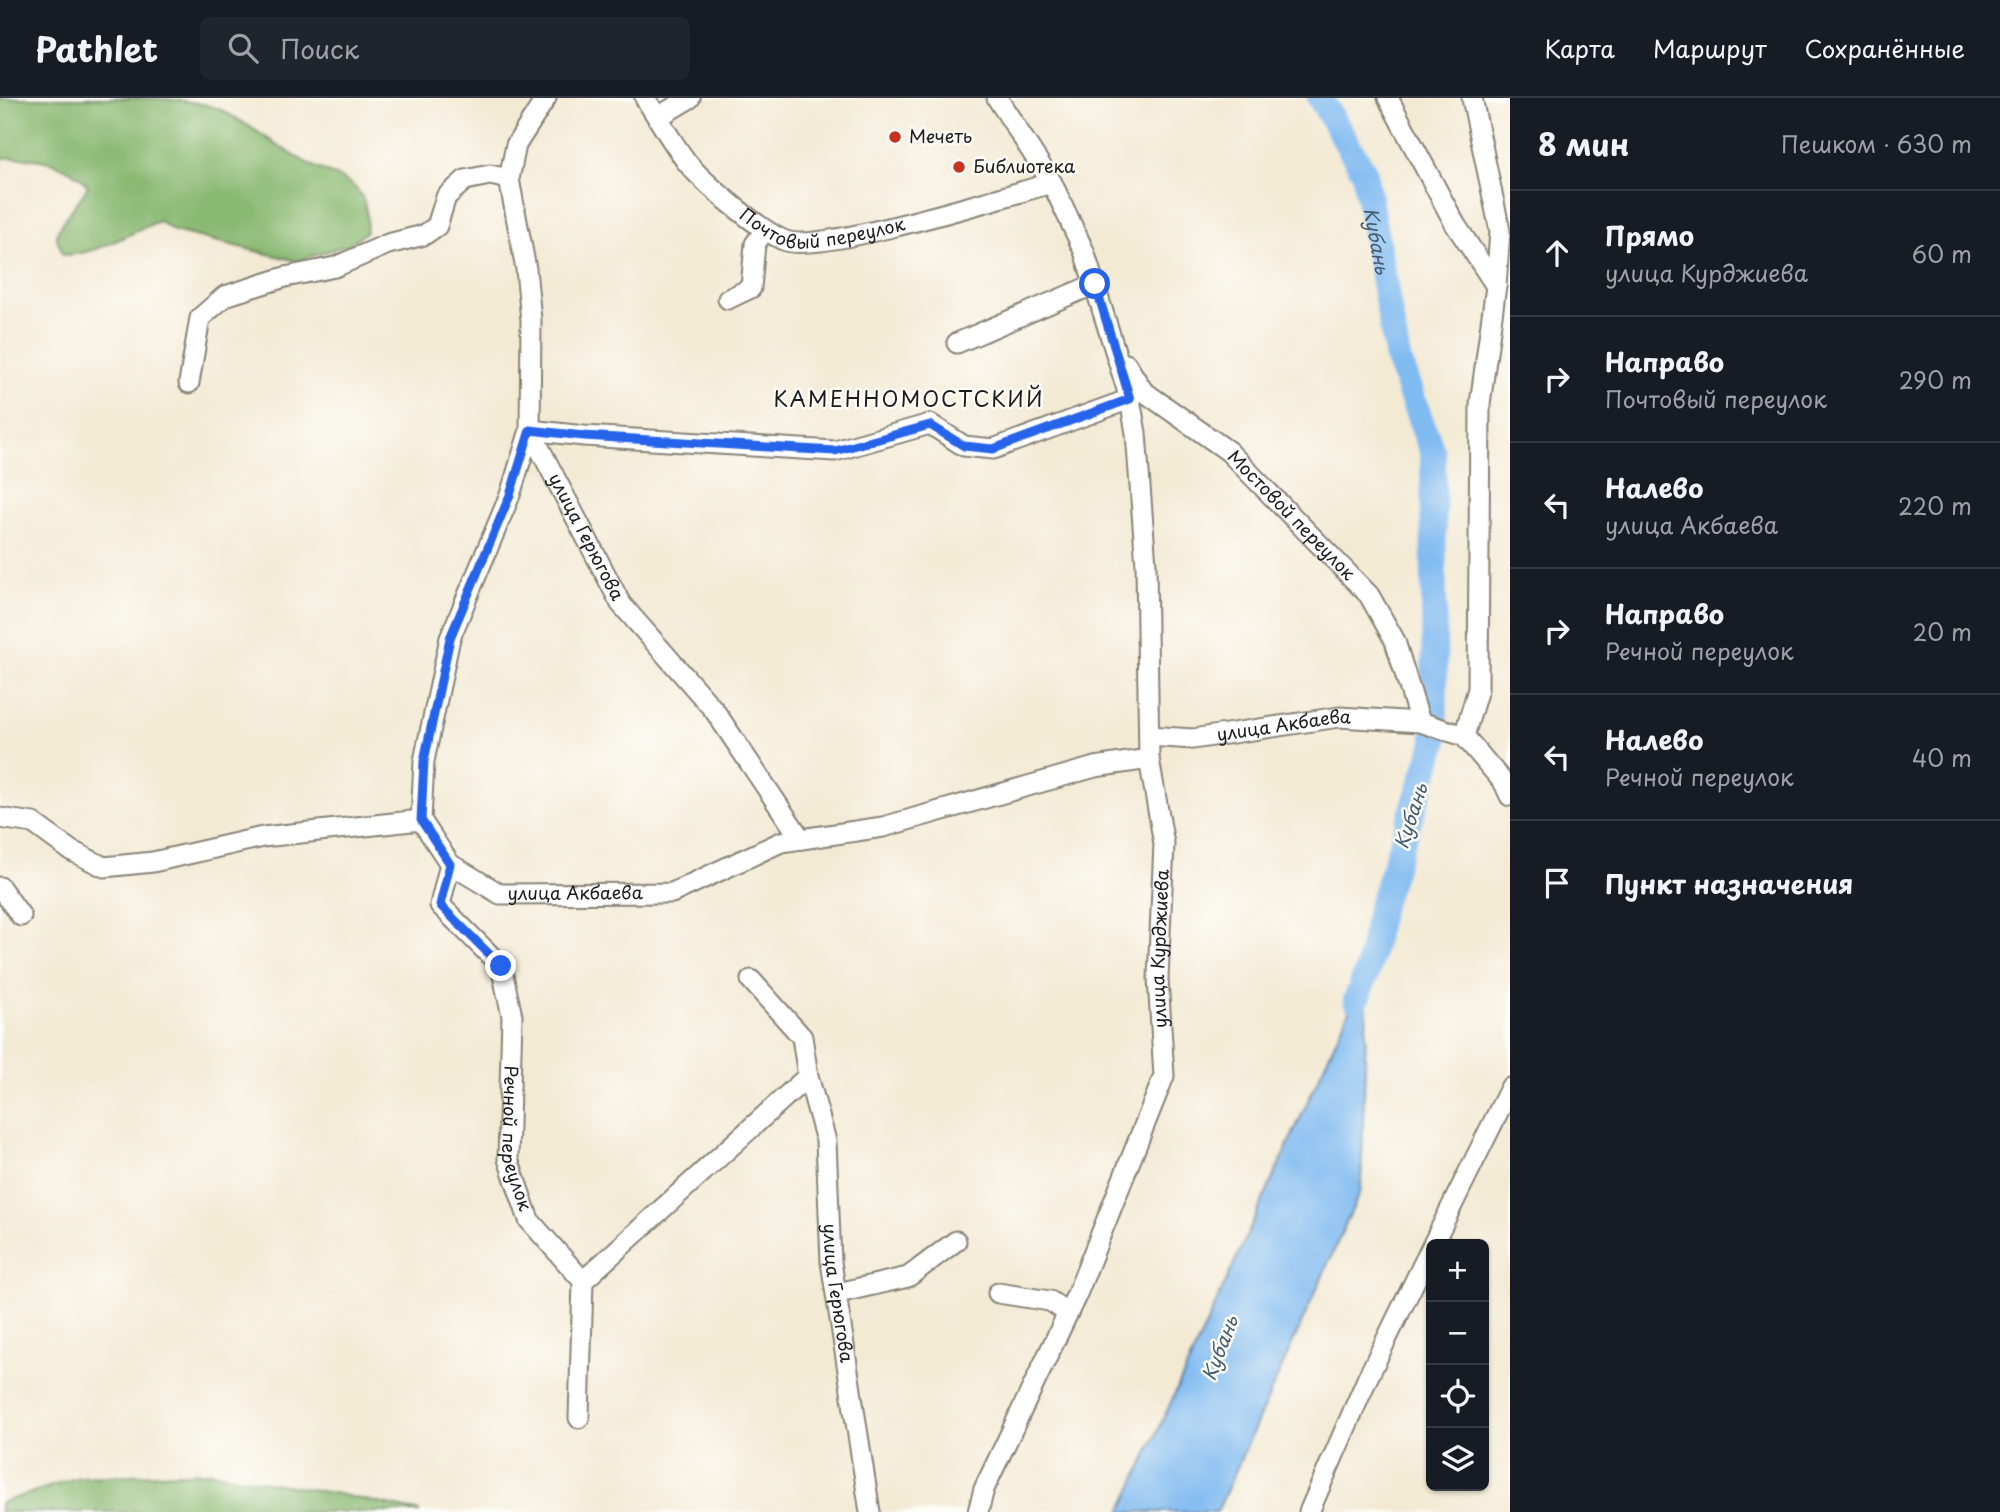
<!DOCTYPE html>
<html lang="ru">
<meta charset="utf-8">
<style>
body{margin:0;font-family:"Playpen Sans",sans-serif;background:#20242c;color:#f1f3f6}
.controls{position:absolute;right:21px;bottom:21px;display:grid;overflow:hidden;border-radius:10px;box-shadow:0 2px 5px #0004}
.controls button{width:63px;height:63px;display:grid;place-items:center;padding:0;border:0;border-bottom:2px solid #363941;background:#171b24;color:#f1f3f6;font:35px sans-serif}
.stop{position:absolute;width:21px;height:21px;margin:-16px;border:5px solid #2563eb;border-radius:50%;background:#fff}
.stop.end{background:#2563eb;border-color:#fff;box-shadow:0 2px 7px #0008}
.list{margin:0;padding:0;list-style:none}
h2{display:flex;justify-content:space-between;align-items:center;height:91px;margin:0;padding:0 28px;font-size:30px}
h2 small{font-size:23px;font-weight:400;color:#9ea1a6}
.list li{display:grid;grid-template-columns:46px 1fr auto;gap:21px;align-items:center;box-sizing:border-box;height:126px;padding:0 28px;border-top:2px solid #363941}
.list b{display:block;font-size:26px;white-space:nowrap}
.list p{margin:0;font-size:23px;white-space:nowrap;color:#9ea1a6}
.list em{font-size:23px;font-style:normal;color:#9ea1a6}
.icon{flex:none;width:38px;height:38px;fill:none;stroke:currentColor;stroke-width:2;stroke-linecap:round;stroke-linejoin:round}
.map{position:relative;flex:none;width:1510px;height:1414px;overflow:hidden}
header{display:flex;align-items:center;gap:42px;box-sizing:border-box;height:98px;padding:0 35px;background:#171b24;border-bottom:2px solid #363941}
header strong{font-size:33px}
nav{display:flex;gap:38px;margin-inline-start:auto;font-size:24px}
.search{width:490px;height:63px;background:#20242c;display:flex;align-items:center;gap:18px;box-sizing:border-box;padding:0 24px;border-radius:10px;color:#9ea1a6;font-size:26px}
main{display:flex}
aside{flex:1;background:#171b24}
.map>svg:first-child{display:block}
.forest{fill:#8ab972;stroke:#536a47;stroke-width:2}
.water{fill:#7fbaf1;stroke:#4e6b86;stroke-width:2}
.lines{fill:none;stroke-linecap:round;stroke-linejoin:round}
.river{stroke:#7fbaf1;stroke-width:26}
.minor-casing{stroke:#888378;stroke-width:23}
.minor{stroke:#fff;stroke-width:19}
.route{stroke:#2563eb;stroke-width:9}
.poi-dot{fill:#c8321e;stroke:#fdfcf7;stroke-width:2.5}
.labels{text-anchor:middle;stroke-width:5;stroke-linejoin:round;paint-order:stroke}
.poi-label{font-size:18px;fill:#1c1c1c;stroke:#fdfcf7;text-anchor:start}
.street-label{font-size:18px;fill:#1c1c1c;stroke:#fdfcf7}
.water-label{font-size:19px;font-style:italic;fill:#445b71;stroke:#fdfcf7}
.quarter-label{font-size:21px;letter-spacing:2px;fill:#1c1c1c;stroke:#fdfcf7}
</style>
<header>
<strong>Pathlet</strong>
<div class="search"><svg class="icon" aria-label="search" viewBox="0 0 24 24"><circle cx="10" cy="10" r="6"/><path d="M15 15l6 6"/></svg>Поиск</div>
<nav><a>Карта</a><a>Маршрут</a><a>Сохранённые</a></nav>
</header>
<main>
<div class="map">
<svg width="1510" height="1414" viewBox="0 0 1510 1414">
<rect width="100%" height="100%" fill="#fdfcf7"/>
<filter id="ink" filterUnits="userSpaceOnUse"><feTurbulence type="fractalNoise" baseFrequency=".0143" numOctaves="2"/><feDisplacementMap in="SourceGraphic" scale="14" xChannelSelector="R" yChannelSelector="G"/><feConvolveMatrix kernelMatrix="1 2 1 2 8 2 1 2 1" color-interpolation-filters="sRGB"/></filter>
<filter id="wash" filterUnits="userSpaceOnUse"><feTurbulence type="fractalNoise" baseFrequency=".00686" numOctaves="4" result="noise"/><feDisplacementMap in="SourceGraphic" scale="28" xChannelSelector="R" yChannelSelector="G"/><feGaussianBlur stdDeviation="1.57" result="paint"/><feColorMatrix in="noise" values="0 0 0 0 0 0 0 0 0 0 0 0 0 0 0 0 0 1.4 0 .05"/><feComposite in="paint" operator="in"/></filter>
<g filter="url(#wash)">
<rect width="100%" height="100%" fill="#f3ead4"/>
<g class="forest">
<path d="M 0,0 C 39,0 78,0 117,0 C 150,0 186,0 217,10 C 251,26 280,52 313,68 C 348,83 372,89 366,134 L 350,146 L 297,163 L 174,133 L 159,123 C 127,136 97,157 63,157 L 56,137 C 64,118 78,106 88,88 C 66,62 33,59 0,60 Z"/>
<polygon points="209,1374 338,1396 420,1414 0,1414 0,1405 79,1379"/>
</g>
<polygon class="water" points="1368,871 1361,1092 1217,1414 1121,1414"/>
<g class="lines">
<path class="river" id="s1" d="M 1320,0 L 1364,74 L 1398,261 L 1433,356 L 1435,645 L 1380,811 L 1368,871 L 1356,902"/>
</g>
</g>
<g filter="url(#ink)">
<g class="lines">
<defs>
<g id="minor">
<path id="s2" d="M 546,0 L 516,47 L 509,81 L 526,171 L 531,222 L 530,332 L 621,506 L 714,612 L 801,741"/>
<path id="s3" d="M 645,0 C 659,21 671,43 686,63 C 701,83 763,135 786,143 C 822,155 1005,98 1052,85"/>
<polyline points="1388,0 1455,126 1496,188"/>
<polyline points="658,19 690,0"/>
<polyline points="728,201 751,190 755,146 765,132"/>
<polyline points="957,245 1095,186"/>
<path id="s4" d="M 1126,266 L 1143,293 L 1228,353 L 1369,497 L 1395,543 L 1420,624"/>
<polyline points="189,285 200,220 225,198 285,179 335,169 388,146 424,137 437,128 446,99 465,82 490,77 509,81"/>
<path id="s5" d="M 1130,301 L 993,351 L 964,348 L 930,326 L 835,353 L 584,338 L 530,332 L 510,397 L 450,540 L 424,663 L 421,722 L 450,766 L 500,796 L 672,795 L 781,744 L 883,729 L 1095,669 L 1149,661"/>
<path id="s6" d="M 1149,638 L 1193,641 L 1339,619 L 1420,624 L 1464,638 L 1504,685 L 1510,698"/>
<polyline points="1464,638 1478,591 1480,306 1496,188 1500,133 1472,0"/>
<polyline points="0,720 33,725 70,752 104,769 153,764 263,739 421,722"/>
<path id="s7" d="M 450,766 L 440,807 L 501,868 L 512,918 L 508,1061 L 529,1122 L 583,1183 L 579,1320"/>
<polyline points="0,789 21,818"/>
<path id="s8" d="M 751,882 L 802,939 L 808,978 L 826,1043 L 831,1164 L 870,1414"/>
<polyline points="1433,1146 1510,990"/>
<polyline points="583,1183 808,978"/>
<polyline points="838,1195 908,1179 956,1143"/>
<polyline points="998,1195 1050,1203 1068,1215"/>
<path id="s9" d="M 978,1414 L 984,1391 L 1077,1196 L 1164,978 L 1158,880 L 1164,746 L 1149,661 L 1146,467 L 1136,335 L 1130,301 L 1084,153 L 1052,85 L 997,0"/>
<polyline points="1309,1414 1368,1279 1431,1150"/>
</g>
</defs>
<use href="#minor" class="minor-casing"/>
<use href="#minor" class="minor"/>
</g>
</g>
<g class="lines" filter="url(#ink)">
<polyline class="route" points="501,868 440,807 450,766 421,722 424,663 450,540 510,397 530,332 584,338 835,353 930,327 964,348 993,351 1130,301 1095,186"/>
</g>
<g class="poi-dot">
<circle cx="895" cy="39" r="7"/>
<circle cx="959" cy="69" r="7"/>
</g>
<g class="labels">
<g class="poi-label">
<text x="909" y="45">Мечеть</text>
<text x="973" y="75">Библиотека</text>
</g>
<g class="street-label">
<text dy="6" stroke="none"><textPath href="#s3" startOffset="238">Почтовый переулок</textPath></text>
<text dy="6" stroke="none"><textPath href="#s4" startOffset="226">Мостовой переулок</textPath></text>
<text dy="6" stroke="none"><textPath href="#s2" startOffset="464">улица Герюгова</textPath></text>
<text dy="6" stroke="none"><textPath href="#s6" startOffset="136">улица Акбаева</textPath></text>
<text dy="6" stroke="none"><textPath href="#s5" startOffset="1214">улица Акбаева</textPath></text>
<text dy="6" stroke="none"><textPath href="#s9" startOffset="602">улица Курджиева</textPath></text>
<text dy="6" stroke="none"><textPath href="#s7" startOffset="303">Речной переулок</textPath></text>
<text dy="6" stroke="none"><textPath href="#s8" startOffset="336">улица Герюгова</textPath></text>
</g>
<g class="water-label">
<text dy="7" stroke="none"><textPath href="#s1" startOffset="156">Кубань</textPath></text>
<text transform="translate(1411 718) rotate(-72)" y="7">Кубань</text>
<text transform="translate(1220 1250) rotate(-69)" y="7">Кубань</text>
</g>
<g class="quarter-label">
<text x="909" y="309">КАМЕННОМОСТСКИЙ</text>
</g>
</g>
</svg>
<div class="controls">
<button>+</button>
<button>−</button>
<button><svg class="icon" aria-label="locate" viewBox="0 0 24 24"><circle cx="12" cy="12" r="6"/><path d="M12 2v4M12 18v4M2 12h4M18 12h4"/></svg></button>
<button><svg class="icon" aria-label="layers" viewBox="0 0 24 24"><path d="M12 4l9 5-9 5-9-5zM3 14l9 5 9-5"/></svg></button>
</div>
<div class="stop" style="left:1095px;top:186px"></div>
<div class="stop end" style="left:501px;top:868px"></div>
</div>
<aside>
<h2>8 мин<small>Пешком · 630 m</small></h2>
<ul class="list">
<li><svg class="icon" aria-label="ahead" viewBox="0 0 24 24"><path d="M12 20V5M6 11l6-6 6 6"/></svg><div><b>Прямо</b><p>улица Курджиева</p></div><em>60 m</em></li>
<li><svg class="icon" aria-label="right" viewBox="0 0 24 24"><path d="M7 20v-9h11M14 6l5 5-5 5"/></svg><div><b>Направо</b><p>Почтовый переулок</p></div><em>290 m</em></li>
<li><svg class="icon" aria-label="left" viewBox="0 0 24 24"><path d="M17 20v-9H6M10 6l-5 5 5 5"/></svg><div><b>Налево</b><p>улица Акбаева</p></div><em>220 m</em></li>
<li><svg class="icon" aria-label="right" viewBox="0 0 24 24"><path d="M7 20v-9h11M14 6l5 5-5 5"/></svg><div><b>Направо</b><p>Речной переулок</p></div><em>20 m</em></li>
<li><svg class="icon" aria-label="left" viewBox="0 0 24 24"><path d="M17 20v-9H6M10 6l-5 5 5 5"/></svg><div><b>Налево</b><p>Речной переулок</p></div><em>40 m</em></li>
<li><svg class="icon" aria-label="arrive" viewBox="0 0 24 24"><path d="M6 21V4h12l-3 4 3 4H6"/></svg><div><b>Пункт назначения</b></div></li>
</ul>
</aside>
</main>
